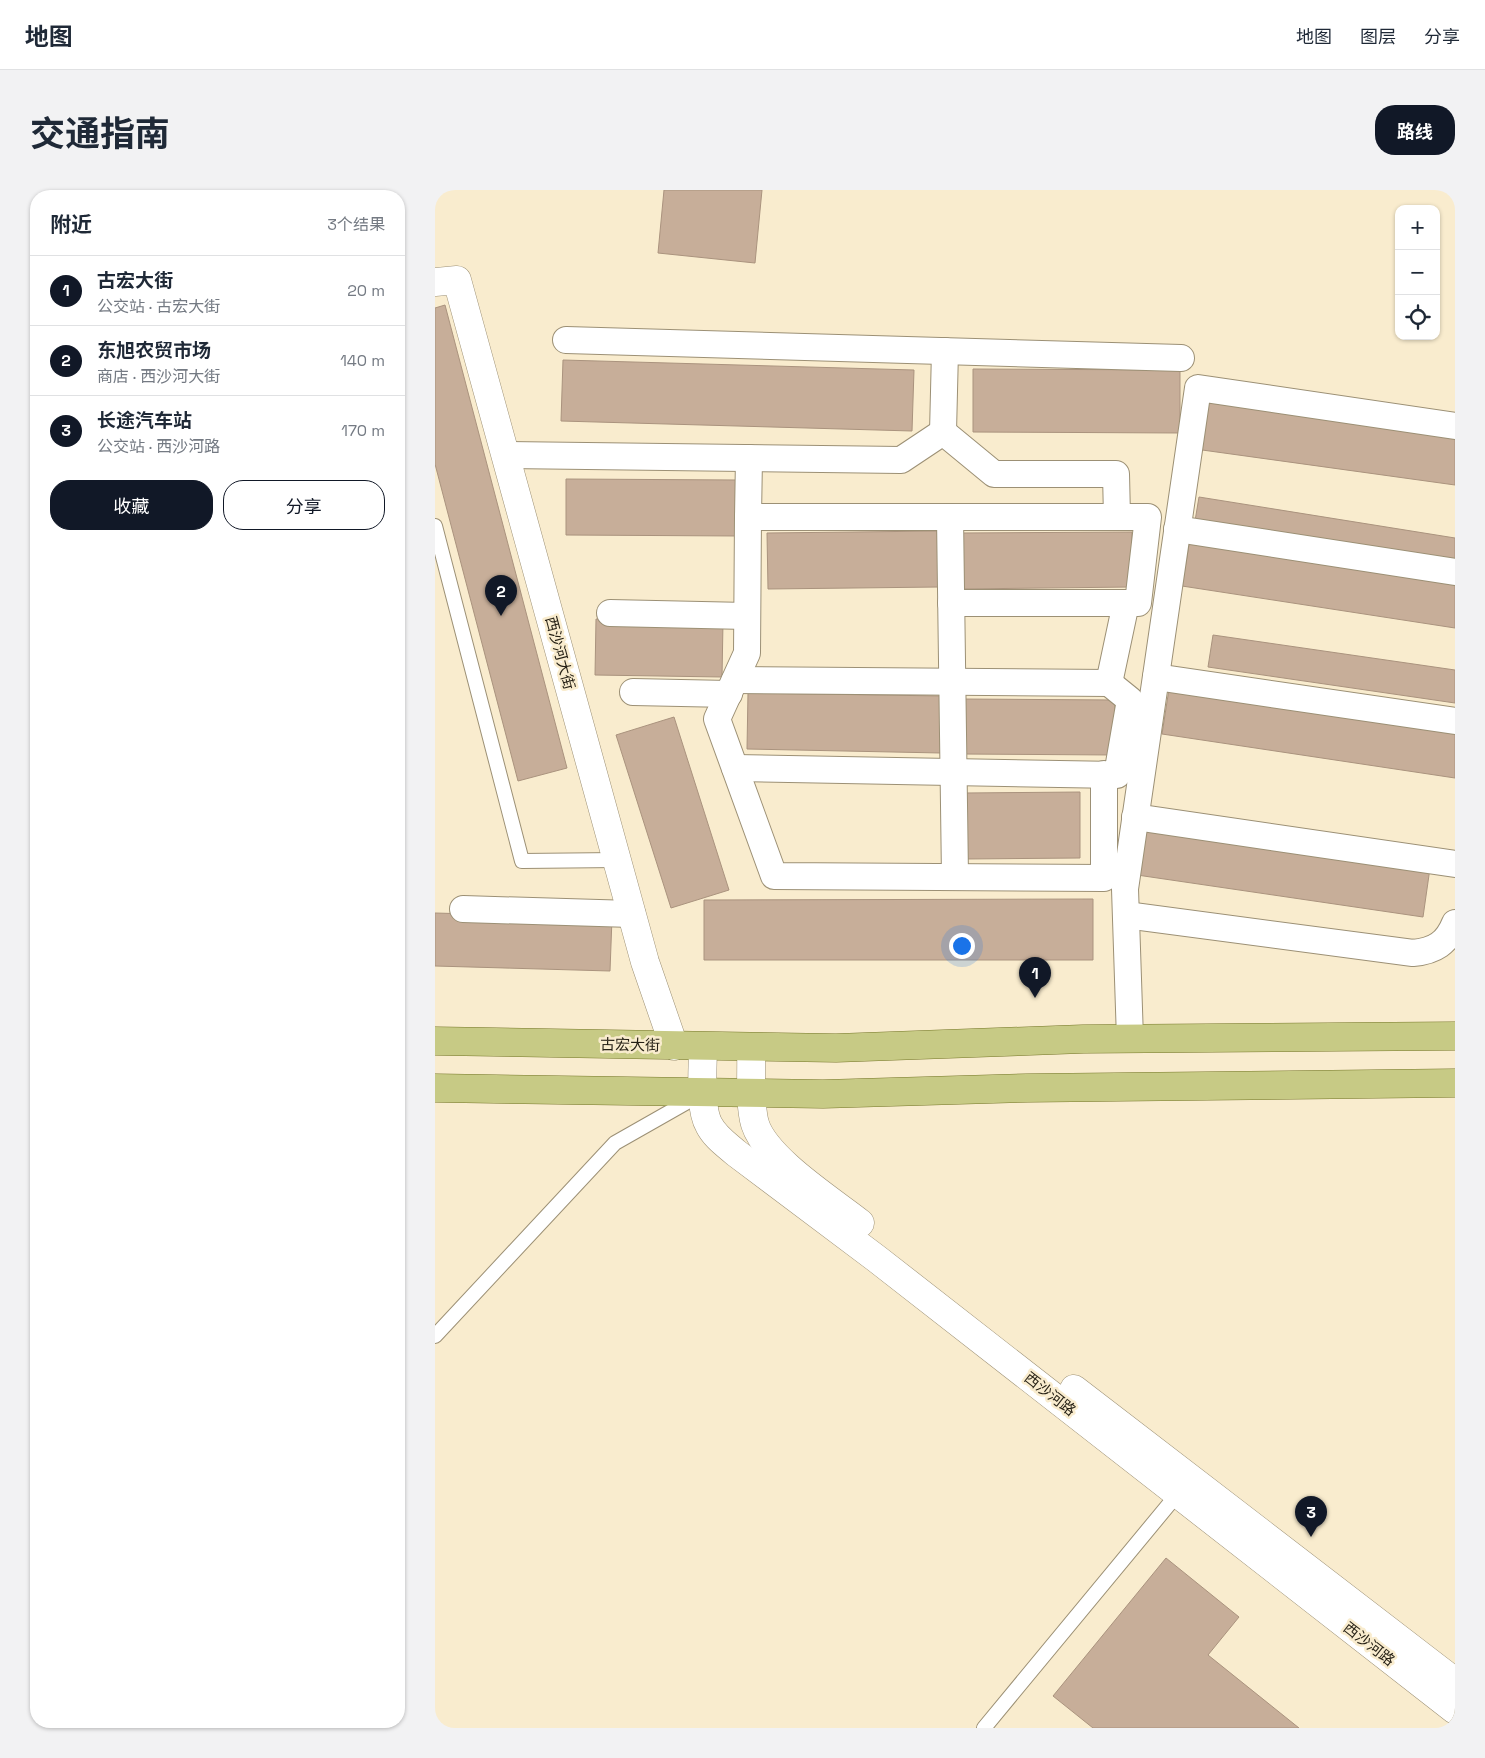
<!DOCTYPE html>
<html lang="zh">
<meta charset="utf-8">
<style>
body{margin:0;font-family:"Space Grotesk","Noto Sans SC",sans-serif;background:#f2f2f3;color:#1f2937}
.controls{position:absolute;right:15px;top:15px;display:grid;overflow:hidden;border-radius:10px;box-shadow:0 1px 4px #0004}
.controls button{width:45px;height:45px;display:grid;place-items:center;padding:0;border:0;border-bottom:1px solid #e0e1e3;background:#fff;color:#1f2937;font:25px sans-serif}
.you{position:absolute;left:526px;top:755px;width:18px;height:18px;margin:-12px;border:4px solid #fff;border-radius:50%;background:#1a73e8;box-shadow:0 0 0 8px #1a73e833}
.badge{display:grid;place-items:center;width:32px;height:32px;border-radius:50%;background:#111827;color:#fff;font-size:16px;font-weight:700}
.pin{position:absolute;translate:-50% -41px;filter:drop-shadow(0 1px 2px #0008)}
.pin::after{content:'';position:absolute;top:26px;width:18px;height:15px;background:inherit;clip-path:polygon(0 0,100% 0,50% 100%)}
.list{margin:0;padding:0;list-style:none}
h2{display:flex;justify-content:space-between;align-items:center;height:65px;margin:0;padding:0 20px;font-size:21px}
h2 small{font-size:16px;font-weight:400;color:#747a83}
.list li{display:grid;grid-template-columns:32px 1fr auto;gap:15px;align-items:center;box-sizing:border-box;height:70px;padding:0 20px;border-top:1px solid #e0e1e3}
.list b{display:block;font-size:19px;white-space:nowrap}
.list p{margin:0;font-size:16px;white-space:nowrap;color:#747a83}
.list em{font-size:16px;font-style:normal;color:#747a83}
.actions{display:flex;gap:10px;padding:15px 20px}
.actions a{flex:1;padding:11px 0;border:1px solid #111827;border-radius:20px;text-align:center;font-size:18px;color:#111827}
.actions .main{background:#111827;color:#fff}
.icon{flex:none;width:28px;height:28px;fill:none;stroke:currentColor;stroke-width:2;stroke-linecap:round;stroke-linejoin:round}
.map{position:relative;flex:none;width:1020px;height:1538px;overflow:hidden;border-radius:20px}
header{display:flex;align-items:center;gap:30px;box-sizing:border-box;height:70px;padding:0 25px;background:#fff;border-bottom:1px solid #e0e1e3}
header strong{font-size:24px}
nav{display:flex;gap:28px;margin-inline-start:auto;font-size:18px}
.intro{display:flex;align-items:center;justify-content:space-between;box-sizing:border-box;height:120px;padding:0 30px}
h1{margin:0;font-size:35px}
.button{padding:12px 22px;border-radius:20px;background:#111827;color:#fff;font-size:18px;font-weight:700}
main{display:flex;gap:30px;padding:0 30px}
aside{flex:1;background:#fff;border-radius:20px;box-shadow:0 1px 4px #0004}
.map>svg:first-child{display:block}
.building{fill:#c7ae99;stroke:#aa937e}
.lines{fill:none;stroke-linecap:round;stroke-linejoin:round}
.lane-casing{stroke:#9c9075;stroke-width:16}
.street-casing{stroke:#9c9075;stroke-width:28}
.secondary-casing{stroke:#9c9075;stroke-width:29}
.primary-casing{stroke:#767729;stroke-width:29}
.lane{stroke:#fff;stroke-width:14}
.street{stroke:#fff;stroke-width:26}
.secondary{stroke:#fff;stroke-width:28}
.primary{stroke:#c7ca85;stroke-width:28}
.labels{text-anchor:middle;stroke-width:5;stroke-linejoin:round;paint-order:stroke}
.street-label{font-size:15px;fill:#241f14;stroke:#f9ecce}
</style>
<header>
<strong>地图</strong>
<nav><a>地图</a><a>图层</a><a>分享</a></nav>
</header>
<div class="intro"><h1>交通指南</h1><a class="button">路线</a></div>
<main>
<aside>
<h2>附近<small>3个结果</small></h2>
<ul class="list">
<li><span class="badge">1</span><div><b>古宏大街</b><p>公交站 · 古宏大街</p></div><em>20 m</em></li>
<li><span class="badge">2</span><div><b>东旭农贸市场</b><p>商店 · 西沙河大街</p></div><em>140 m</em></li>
<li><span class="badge">3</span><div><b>长途汽车站</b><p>公交站 · 西沙河路</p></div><em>170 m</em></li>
</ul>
<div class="actions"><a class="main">收藏</a><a>分享</a></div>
</aside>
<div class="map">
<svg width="1020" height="1538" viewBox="0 0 1020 1538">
<rect width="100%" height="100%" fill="#f9ecce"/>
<g class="building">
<polygon points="229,0 327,0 320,73 223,63"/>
<polygon points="10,115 132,578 83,591 0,274 0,118"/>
<polygon points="128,170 479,180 477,241 126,231"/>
<polygon points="538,179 745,180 745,243 538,242"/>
<polygon points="767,207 1020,242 1020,295 760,259"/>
<polygon points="131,289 303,290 302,346 131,345"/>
<polygon points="764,307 1020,348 1020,373 760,331"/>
<polygon points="504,341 504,397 333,399 332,343"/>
<polygon points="697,342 697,397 526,399 525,343"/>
<polygon points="755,349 1020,389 1020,438 747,396"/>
<polygon points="161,429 288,432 287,487 160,485"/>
<polygon points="778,445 1020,480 1020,513 773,477"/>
<polygon points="734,499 1020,542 1020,588 727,544"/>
<polygon points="313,503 507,506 506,563 312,559"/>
<polygon points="527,509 680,510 679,565 527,564"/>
<polygon points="239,527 294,700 236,718 181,545"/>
<polygon points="645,602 645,668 530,669 530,603"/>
<polygon points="709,637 995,678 988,727 702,685"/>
<polygon points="658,709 658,770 269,770 269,710"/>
<polygon points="0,723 177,728 175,781 0,776"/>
<polygon points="731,1368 804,1427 773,1465 864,1538 658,1538 618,1506"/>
</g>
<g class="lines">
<defs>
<g id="lane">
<polyline points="0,336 87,671 182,670"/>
<polyline points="0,1146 180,953 261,907"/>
<polyline points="549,1538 745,1301"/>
</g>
<g id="street">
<polyline points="131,150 746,168"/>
<polyline points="508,242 510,161"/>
<polyline points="71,265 466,270 508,242 559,284 681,284 682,327"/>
<polyline points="314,268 313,327 713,327 703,413 516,413"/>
<polyline points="313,327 312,463 282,529 339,686 669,688 669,584"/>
<polyline points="515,327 520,687"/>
<polyline points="742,339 1020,382"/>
<polyline points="175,423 312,426"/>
<polyline points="721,487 1020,531"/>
<polyline points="300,490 674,493 691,413"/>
<polyline points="198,502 294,504"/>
<polyline points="300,578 682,585 695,510 674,493"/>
<polyline points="700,627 1020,674"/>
<polyline points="28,719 197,724"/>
<path d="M 691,725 L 978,763 C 1000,761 1012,753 1020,733"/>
<polyline points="695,849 690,699 763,198 1020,236"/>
</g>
<g id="secondary">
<polyline points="0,92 22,90 210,772 239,856"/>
<path d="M 268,857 C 268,877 264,918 274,935 C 280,947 292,955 301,963 L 442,1069 L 1020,1520"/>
<path d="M 316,858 C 317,880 314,913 320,934 C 331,969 396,1010 425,1033"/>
<polyline points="639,1199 1020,1492"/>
</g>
<g id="primary">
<polyline points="0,851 401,858 648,849 1020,846"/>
<polyline points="0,898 388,904 592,898 1020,893"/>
</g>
</defs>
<use href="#lane" class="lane-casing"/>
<use href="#street" class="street-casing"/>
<use href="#secondary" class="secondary-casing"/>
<use href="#primary" class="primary-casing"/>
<use href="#lane" class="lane"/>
<use href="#street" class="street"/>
<use href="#secondary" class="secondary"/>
<use href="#primary" class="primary"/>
</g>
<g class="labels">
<g class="street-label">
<text transform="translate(125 463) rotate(75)" y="5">西沙河大街</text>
<text transform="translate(195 855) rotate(1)" y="5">古宏大街</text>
<text transform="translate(615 1204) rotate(38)" y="5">西沙河路</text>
<text transform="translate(934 1454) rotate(38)" y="5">西沙河路</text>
</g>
</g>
</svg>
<div class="controls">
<button>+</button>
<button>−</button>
<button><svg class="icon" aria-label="locate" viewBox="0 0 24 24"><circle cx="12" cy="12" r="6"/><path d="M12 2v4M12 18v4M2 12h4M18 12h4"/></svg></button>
</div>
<div class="you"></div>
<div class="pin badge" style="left:600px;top:808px">1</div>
<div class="pin badge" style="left:66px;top:426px">2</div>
<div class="pin badge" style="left:876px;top:1347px">3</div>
</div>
</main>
